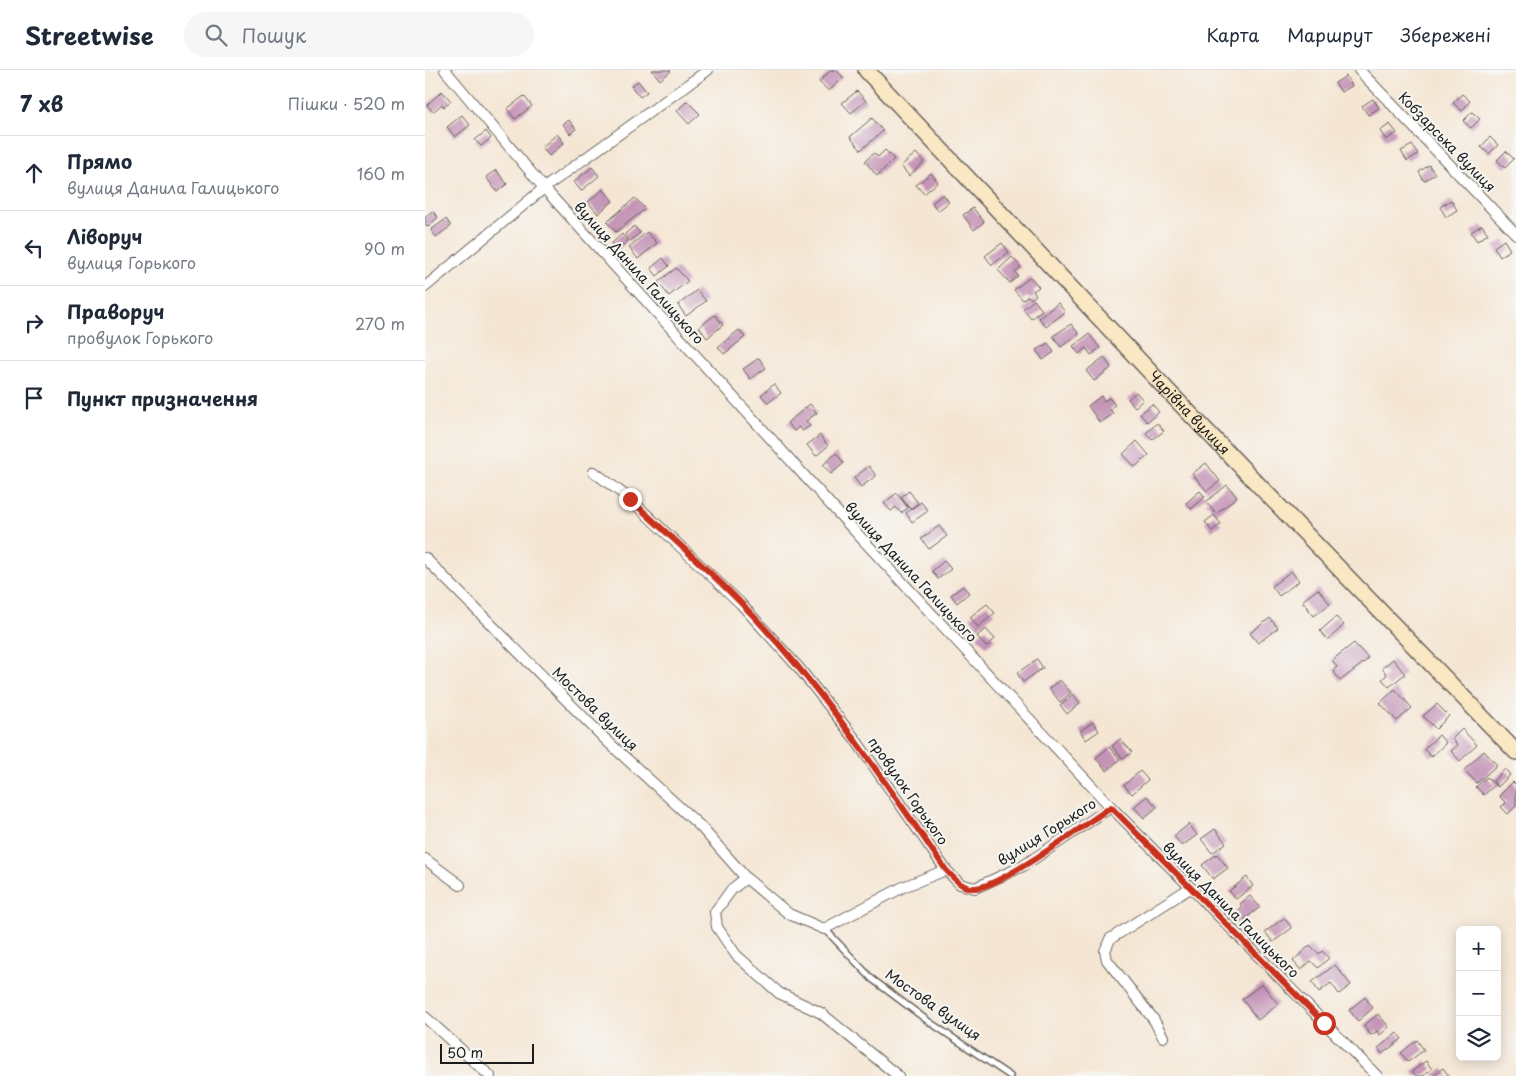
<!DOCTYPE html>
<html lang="uk">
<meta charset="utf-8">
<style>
body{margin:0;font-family:"Playpen Sans",sans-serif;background:#f6f6f7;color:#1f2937}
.controls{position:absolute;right:15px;bottom:15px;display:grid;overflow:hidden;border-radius:8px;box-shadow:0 2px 12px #0003}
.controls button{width:45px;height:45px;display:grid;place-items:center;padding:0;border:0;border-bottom:1px solid #e0e1e3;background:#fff;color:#1f2937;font:25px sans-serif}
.scale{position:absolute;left:15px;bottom:12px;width:94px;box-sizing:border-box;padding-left:5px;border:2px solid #1c1c1c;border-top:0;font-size:14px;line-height:18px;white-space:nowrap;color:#1c1c1c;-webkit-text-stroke:4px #f6f6f2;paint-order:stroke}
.stop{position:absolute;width:15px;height:15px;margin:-11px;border:4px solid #c8321e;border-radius:50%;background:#fff}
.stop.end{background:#c8321e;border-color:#fff;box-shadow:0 1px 5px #0008}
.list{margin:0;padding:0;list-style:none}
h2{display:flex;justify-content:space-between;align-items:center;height:65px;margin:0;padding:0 20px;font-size:21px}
h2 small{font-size:16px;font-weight:400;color:#747a83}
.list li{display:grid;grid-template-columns:32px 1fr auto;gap:15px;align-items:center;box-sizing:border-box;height:75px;padding:0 20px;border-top:1px solid #e0e1e3}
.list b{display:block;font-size:19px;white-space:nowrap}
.list p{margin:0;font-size:16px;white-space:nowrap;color:#747a83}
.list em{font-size:16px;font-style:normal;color:#747a83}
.icon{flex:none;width:28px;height:28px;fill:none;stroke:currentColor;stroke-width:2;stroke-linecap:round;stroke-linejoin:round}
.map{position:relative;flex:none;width:1091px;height:1006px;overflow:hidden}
header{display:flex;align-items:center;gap:30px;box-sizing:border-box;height:70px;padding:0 25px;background:#fff;border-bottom:1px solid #e0e1e3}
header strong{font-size:24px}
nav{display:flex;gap:28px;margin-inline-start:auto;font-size:18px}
.search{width:350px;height:45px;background:#f6f6f7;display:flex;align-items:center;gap:12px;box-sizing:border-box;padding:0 18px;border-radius:28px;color:#747a83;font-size:19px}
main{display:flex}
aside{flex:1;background:#fff}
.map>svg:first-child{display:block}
.building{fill:#c494b7}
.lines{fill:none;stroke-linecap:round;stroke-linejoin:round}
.lane-casing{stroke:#68635c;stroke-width:8}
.street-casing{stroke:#68635c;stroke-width:12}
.secondary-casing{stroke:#68635c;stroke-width:18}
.lane{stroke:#fff;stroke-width:5}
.street{stroke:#fff;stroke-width:10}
.secondary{stroke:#fae7c3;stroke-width:15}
.route{stroke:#c8321e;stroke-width:6}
.labels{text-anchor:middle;stroke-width:4;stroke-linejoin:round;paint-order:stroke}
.street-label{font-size:14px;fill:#1c1c1c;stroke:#f6f6f2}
</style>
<header>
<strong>Streetwise</strong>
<div class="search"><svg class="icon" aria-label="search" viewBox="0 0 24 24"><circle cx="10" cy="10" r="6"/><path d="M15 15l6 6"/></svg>Пошук</div>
<nav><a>Карта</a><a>Маршрут</a><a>Збережені</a></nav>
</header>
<main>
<aside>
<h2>7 хв<small>Пішки · 520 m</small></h2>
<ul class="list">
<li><svg class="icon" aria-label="ahead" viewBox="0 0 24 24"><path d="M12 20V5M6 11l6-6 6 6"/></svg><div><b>Прямо</b><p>вулиця Данила Галицького</p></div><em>160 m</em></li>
<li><svg class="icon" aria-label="left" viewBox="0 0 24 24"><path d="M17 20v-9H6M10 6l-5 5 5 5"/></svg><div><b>Ліворуч</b><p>вулиця Горького</p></div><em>90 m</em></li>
<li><svg class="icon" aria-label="right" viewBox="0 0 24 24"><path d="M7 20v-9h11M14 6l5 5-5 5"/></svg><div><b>Праворуч</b><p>провулок Горького</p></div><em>270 m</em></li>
<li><svg class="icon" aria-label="arrive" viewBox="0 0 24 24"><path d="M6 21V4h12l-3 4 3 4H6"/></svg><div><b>Пункт призначення</b></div></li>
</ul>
</aside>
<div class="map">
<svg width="1091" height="1006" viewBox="0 0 1091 1006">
<rect width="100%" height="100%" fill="#f6f6f2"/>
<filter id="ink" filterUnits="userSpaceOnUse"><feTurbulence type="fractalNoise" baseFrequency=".02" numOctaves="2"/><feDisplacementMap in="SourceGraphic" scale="10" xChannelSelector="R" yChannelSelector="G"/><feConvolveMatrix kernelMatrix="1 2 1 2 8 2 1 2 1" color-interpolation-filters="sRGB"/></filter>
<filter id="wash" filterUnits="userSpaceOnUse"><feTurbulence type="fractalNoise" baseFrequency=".0096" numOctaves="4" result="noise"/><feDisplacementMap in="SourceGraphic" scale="20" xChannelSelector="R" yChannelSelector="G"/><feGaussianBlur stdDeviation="1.12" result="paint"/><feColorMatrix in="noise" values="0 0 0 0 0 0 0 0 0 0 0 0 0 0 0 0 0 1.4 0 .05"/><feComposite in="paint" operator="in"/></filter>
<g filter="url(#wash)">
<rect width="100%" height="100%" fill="#f5e6d4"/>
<g id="blocks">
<g class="building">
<polygon points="227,0 245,0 246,1 235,10"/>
<polygon points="406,0 411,0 418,7 404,21 394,12"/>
<polygon points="921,6 927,16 916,22 910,13"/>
<polygon points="213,11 222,22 215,27 206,16"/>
<polygon points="17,21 26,31 19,37 17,34 8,42 2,35"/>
<polygon points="432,21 441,31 426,43 417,33"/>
<polygon points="1037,24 1045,31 1037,41 1028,33"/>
<polygon points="99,26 107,36 90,49 82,39"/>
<polygon points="948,29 954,38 943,45 937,36"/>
<polygon points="262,31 275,44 264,54 252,41"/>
<polygon points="1047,42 1055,49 1046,58 1038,51"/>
<polygon points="37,45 45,55 30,67 22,57"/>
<polygon points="447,48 458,61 436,80 425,67"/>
<polygon points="144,50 151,59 145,64 138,54"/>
<polygon points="965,54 972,63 961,70 955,61"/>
<polygon points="61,61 66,68 56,76 50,70"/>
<polygon points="132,64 139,73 124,86 117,77"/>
<polygon points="1065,67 1073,75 1064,84 1056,77"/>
<polygon points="987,75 993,84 982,91 976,81"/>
<polygon points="460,80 469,89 452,106 440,91 449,83 453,87"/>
<polygon points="1081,81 1089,89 1080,98 1072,90"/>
<polygon points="491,83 499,92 484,106 476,96"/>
<polygon points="1004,95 1010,104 999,111 994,102"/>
<polygon points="167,97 174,106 156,121 149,112"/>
<polygon points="71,100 82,114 72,122 61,107"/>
<polygon points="506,103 513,112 499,124 491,115"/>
<polygon points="178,119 188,131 173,144 163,132"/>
<polygon points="518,124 524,132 513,141 507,133"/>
<polygon points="210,128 220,139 191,162 182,152"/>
<polygon points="1026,130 1032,140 1021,147 1015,137"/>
<polygon points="548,138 559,152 549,160 538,145"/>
<polygon points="7,141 13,147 3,157 0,154 0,148"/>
<polygon points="21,149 26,156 11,167 6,160"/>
<polygon points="1057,155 1063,164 1052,171 1046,162"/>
<polygon points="209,156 215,163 205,171 200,164"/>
<polygon points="222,162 232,173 213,189 204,177"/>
<polygon points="197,164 203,171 192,180 186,174"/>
<polygon points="1079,170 1085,180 1075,187 1069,177"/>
<polygon points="577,173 584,182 567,195 560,186"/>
<polygon points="587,187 596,197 590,202 593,206 585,213 573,200"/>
<polygon points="238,188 244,196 232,206 226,198"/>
<polygon points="251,198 263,211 244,226 233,212"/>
<polygon points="605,207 614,217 608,221 611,225 606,229 603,226 598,230 589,220"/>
<polygon points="272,220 281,231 261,246 253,235"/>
<polygon points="609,230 617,240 606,249 598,239"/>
<polygon points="633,233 640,242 621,257 614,248"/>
<polygon points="290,245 298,255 282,268 274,257"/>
<polygon points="646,254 654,264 636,277 628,266"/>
<polygon points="314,260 320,267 299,284 293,277"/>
<polygon points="664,264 675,278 666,285 661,278 654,284 648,276"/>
<polygon points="623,273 629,282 618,290 611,280"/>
<polygon points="679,287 686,298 669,311 661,301"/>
<polygon points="334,288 341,298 325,309 318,299"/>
<polygon points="349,314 356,323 343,333 336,325"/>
<polygon points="711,322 718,330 710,337 703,329"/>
<polygon points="676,326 679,331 684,328 690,335 685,339 688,344 675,353 663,336"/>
<polygon points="385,334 392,343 381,351 385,356 377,361 374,357 369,361 362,353"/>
<polygon points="727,334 734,342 722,352 715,344"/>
<polygon points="732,353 739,361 727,370 721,363"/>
<polygon points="395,365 403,376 391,386 382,375"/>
<polygon points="712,371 724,385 710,397 698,384"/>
<polygon points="411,383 419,393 406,404 398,395"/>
<polygon points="781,393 795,411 782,421 767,404"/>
<polygon points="444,396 451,406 436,417 429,408"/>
<polygon points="802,415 812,427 791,444 781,432"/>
<polygon points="484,421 493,433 485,439 476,427"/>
<polygon points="775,421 780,427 766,439 761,433"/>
<polygon points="472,423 483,438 476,443 471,437 466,441 459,433"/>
<polygon points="496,432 503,441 487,452 481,443"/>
<polygon points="789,445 796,454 787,461 780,452"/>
<polygon points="514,456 522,466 504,479 496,469"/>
<polygon points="519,491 526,499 513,509 507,501"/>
<polygon points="866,501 874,511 854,526 847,516"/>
<polygon points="538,516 544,523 532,533 526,525"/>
<polygon points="893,519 905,534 889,546 877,531"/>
<polygon points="562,534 570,543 553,557 545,547"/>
<polygon points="911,547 919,555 903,570 895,561"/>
<polygon points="845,548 853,558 833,573 825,563"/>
<polygon points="561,559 570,569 561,577 552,566"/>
<polygon points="929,573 943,588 942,590 915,611 908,600 912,597 907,590"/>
<polygon points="612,589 618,598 598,612 592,603"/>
<polygon points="968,589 980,604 964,617 957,609 962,605 957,598"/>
<polygon points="635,610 646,623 635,632 624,618"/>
<polygon points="970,619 987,638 972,651 955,633"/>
<polygon points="648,624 655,633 642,644 635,635"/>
<polygon points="1012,634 1024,646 1011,659 998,646"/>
<polygon points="668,652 674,661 661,670 655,661"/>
<polygon points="1037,659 1052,675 1035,691 1026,681 1033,675 1027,669"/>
<polygon points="1014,665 1021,673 1006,687 999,679"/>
<polygon points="695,669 707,682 698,689 687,676"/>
<polygon points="684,677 695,689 682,701 671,688"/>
<polygon points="1059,681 1072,695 1052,713 1039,700"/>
<polygon points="1080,699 1085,705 1073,717 1068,711"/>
<polygon points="715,701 723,710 707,724 699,715"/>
<polygon points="1062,707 1070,715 1059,725 1051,717"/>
<polygon points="1088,712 1091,715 1091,736 1083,744 1076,737 1081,733 1074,726"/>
<polygon points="722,726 732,737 719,748 709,737"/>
<polygon points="764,754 772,765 757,776 749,766"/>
<polygon points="790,759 801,773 787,783 776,769"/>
<polygon points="792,784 803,798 788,809 777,795"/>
<polygon points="822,807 828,816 811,829 804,821"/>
<polygon points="825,826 835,837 815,853 808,845 817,837 815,834"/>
<polygon points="859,848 867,858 848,872 840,862"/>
<polygon points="885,875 894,884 897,881 904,888 893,898 886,891 876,900 868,891"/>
<polygon points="910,895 926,915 914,924 906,913 894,922 887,912"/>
<polygon points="837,914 853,934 833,950 817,929"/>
<polygon points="940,927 948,938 933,951 924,940"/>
<polygon points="953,944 964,957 955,965 952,961 946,965 938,956"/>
<polygon points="972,963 977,969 957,984 953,978"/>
<polygon points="992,970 999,980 983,992 976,983"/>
<polygon points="1001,991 1007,999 998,1006 991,1006 987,1001"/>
<polygon points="1018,998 1024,1006 1008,1006"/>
</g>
</g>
</g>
<g filter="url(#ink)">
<use href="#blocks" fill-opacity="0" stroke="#68635c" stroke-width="1"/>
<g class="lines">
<defs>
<polyline id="lane" points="400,859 447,909 503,951 585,1006"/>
<g id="street">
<polyline points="20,0 119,118 414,444 686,737 952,1006"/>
<polyline points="934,0 1091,164"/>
<polyline points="0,217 119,118 283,0"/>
<polyline points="169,402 205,429 315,533 374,598 430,669 521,800 535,814 550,818 598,796 686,737"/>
<polyline points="0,488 182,671 275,756 321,808 307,819 290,842 292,857 311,885 354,923 396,943 473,1006"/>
<polyline points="0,789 35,815"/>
<polyline points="321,808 364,844 399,859 478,817 521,800"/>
<polyline points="0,947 65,1006"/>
<polyline points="738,967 729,950 682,890 680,881 685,869 765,818"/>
</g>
<g id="secondary">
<path id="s1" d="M 441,0 L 744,322 L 1091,682"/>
</g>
</defs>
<use href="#lane" class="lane-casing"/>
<use href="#street" class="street-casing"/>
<use href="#secondary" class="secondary-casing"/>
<use href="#lane" class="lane"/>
<use href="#street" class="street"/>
<use href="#secondary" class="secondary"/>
</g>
</g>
<g class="lines" filter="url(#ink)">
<path class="route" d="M 205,429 C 242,464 281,497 316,533 C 395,614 457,708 521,800 C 529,808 537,819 550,818 C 574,818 661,754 686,737 L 899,953"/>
</g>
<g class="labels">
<g class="street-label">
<text transform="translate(1022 72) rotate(46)" y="5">Кобзарська вулиця</text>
<text transform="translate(214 203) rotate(48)" y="5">вулиця Данила Галицького</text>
<text dy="5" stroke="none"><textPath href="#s1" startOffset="471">Чарівна вулиця</textPath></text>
<text transform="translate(486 502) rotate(47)" y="5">вулиця Данила Галицького</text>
<text transform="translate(170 639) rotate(44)" y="5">Мостова вулиця</text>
<text transform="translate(483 721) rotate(55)" y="5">провулок Горького</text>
<text transform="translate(622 762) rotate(-32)" y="5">вулиця Горького</text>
<text transform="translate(806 840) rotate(45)" y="5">вулиця Данила Галицького</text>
<text transform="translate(508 935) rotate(35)" y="5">Мостова вулиця</text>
</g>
</g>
</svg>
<div class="controls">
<button>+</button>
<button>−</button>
<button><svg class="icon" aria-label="layers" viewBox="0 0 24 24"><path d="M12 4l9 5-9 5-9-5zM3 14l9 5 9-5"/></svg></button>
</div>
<div class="scale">50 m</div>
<div class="stop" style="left:899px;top:953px"></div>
<div class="stop end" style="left:205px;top:429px"></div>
</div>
</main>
